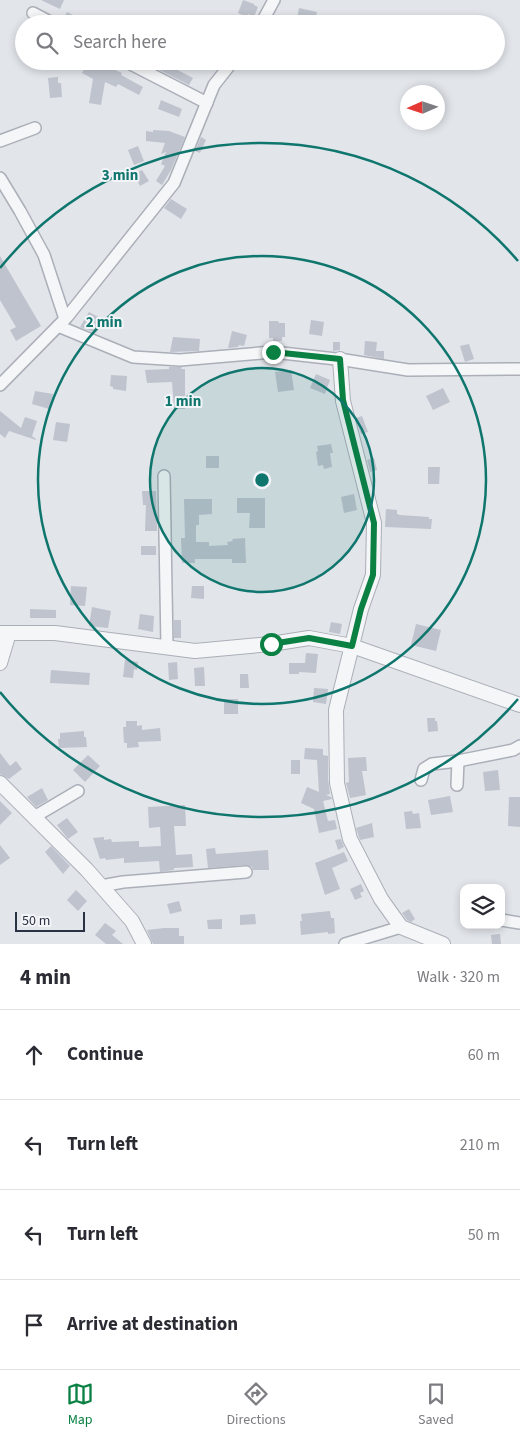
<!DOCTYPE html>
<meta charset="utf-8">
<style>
body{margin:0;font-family:"Source Sans 3",sans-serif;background:#f2f2f3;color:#2b2b33}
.controls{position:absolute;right:15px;bottom:15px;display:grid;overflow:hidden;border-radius:10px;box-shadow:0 2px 8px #0003}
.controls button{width:45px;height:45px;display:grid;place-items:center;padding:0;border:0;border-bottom:1px solid #e1e1e2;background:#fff;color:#2b2b33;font:25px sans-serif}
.compass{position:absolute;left:400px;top:85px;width:45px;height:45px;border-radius:50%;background:#fff;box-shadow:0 2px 8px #0003;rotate:267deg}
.scale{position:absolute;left:15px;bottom:12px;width:70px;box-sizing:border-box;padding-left:5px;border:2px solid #2a3142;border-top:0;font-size:14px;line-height:18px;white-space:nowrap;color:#2a3142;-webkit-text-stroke:4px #f2f4f8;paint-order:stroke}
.stop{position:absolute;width:15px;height:15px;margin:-11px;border:4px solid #0b8043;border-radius:50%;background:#fff}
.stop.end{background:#0b8043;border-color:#fff;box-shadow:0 1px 5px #0008}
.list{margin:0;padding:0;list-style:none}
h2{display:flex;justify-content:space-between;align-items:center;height:65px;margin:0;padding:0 20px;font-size:21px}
h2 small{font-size:16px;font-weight:400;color:#7c7c81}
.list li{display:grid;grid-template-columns:32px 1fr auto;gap:15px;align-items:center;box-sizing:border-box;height:90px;padding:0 20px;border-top:1px solid #e1e1e2}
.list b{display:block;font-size:19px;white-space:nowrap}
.list em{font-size:16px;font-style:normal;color:#7c7c81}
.icon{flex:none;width:28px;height:28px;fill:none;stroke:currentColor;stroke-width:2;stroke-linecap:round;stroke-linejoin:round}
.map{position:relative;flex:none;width:520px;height:944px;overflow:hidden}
.search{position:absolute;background:#fff;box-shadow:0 2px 8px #0003;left:15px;right:15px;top:15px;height:55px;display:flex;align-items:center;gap:12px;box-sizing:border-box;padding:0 18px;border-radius:28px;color:#7c7c81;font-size:19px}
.sheet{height:425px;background:#fff}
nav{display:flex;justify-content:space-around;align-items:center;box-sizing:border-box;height:70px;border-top:1px solid #e1e1e2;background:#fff;font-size:14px;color:#7c7c81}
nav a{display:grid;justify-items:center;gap:2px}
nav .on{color:#0b8043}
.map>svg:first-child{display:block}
.building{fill:#bfc3cd}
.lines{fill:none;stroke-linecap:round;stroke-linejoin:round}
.minor-casing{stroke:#abafb8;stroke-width:14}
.tertiary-casing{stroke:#abafb8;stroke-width:16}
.minor{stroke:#f5f6f8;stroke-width:11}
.tertiary{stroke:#f5f6f8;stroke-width:14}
.route{stroke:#0b8043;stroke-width:6}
.ring{fill:none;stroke:#0f766e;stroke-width:2.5}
.centre{fill:#0f766e;stroke:#f2f4f8;stroke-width:2.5}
.ring-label{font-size:15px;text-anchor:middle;font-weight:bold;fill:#0f766e;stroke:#f2f4f8;stroke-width:4;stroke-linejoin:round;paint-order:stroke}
</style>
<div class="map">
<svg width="520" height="944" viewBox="0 0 520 944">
<rect width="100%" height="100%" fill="#e2e5ea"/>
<g class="building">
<polygon points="41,0 64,0 60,9"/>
<polygon points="243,0 254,4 254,5 258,7 254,17 248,14 247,17 238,13"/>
<polygon points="299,8 317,12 314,24 296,24"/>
<polygon points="67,12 75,16 74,18 86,24 61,24"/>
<polygon points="88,61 101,61 99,63 122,73 121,75 143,87 139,95 118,84 116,87 105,82 101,105 89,103 93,79 82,73"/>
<polygon points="142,61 160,61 193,78 189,85"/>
<polygon points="58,77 58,83 61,83 62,97 50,98 48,78"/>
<polygon points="161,100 182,109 179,117 158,109"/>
<polygon points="153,130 169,131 185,137 171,170 162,185 156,181 165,166 161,164 166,152 161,154 165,143 146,141 146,131 153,132"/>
<polygon points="201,137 206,140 200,153 195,151"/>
<polygon points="138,146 144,161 134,165 128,150"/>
<polygon points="142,170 149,181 140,186 134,174"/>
<polygon points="171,199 187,209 181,219 164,208"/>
<polygon points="0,256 41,326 16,341 10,330 16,327 0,300"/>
<polygon points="89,312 104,320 96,333 80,327"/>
<polygon points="311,320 324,322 322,336 309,334"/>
<polygon points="269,321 278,321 279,323 285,323 285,337 282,337 282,341 273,341 273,338 269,338"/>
<polygon points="232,331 247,335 244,346 239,345 238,347 228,348"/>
<polygon points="173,337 200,339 199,351 170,352"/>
<polygon points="365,341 377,342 376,351 384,351 384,359 364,355"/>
<polygon points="333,342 340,342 340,350 333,351"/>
<polygon points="469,344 474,359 465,362 460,346"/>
<polygon points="169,367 182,367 181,369 185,369 185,409 174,409 172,382 147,383 145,370 169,369"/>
<polygon points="291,370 294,390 278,392 275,372"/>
<polygon points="316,374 330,380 325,394 310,388"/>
<polygon points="111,375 127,376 126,391 113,389 113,387 110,386"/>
<polygon points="443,388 450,402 433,410 426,396"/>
<polygon points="35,391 53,394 49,409 32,404"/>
<polygon points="0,411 21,428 25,417 37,421 32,436 36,439 36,440 9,431 5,438 0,434"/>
<polygon points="362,416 368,432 361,434 356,418"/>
<polygon points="56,422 70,424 67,442 53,440"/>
<polygon points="331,444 333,453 330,453 332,467 324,469 323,465 318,466 316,452 318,451 317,446"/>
<rect x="206" y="456" width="13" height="12"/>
<polygon points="374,458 377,470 370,472 367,460"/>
<polygon points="428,467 440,467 439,484 428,484"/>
<polygon points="142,491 156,491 157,531 145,531 146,505 143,505"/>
<polygon points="354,494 357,510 344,513 341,497"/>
<polygon points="237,498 265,498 265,528 249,528 250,513 237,513"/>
<polygon points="184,499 212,499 212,514 199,515 199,525 196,525 196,542 209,542 209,546 228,545 227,542 233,541 232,539 245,538 246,563 232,563 232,559 195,559 195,563 182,563 181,538 185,538"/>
<polygon points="386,509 397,510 397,514 400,515 429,517 429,519 432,519 431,529 385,527"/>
<rect x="141" y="546" width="15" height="9"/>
<polygon points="71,586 87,587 85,606 70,605"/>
<polygon points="192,586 204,586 204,599 191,598"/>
<polygon points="92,607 111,611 108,628 89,626"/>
<polygon points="30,609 56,610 56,618 30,618"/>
<polygon points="140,614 154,616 153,632 138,629"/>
<rect x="174" y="620" width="7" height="18"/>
<polygon points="331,622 342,624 340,634 329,632"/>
<polygon points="416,624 441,630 436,651 411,645"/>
<polygon points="306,653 318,654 316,673 299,672 299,674 289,674 289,663 305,663"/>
<polygon points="125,660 138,662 137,670 134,669 133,678 123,677"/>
<polygon points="177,662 178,679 169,680 168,663"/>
<polygon points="204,667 205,686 195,686 194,668"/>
<polygon points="51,670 90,673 89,685 50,683"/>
<polygon points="240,674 248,674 249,688 240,688"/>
<polygon points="314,688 328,689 326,704 313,702"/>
<rect x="224" y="699" width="14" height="15"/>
<polygon points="427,718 435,718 435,721 437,721 438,731 428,732"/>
<polygon points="126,721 137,721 137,726 142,725 142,730 160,728 161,741 138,742 139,747 127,748 127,743 124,743 123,727 126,727"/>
<polygon points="84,731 84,737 86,737 87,747 59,748 58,739 60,739 60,733"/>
<polygon points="305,748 323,749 323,755 328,756 328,779 330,794 326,795 331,797 332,799 323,801 328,821 335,820 337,829 319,833 314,809 301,803 307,787 319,792 317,760 304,759"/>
<polygon points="0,753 10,766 16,761 22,769 9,779 0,774"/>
<polygon points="88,755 100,766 85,782 73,770"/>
<polygon points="366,757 367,771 362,771 366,795 350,798 346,783 349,782 348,758"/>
<rect x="291" y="760" width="9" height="14"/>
<polygon points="498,770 500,790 485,791 483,772"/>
<polygon points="42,788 48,800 36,807 27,797"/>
<polygon points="450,796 453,812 431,815 428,800"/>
<polygon points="509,797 520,797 520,827 508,826"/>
<polygon points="0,801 12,813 0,825"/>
<polygon points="185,805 186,826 174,826 176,855 192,854 193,867 174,868 174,870 160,872 159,861 124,863 124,858 106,860 105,858 100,859 93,838 104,837 104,840 111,839 112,842 139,841 139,847 161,846 160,827 149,828 148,807"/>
<polygon points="412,811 413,814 419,813 421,828 406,829 404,812"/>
<polygon points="67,818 78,832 68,839 57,825"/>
<polygon points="372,823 374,837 360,840 356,828"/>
<polygon points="341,839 344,847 338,850 335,840"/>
<polygon points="0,845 10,858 0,865"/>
<polygon points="51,846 70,866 63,874 45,852"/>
<polygon points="215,848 216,854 268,850 269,870 253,870 252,867 245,865 208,868 206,849"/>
<polygon points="344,852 348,861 332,868 340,889 325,895 315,863"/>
<polygon points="361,884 364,891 360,893 362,897 355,900 350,889"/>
<polygon points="76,890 87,901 78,911 67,900"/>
<polygon points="179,901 182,911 170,914 167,904"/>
<polygon points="409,909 415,919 411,922 407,920 402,913"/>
<polygon points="330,911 331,918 334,918 335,933 328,934 328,932 301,935 300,921 302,921 301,914"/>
<polygon points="255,914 256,924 240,925 240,915"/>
<polygon points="222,919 222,929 208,929 207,920"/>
<polygon points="105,923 116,931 112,935 123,944 106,944 95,935"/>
<polygon points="164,928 179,928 179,936 184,936 184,944 153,944 147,930"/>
<polygon points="500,934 501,944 492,944 491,935"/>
</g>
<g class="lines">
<defs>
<g id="minor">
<polyline points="33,13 54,24"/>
<polyline points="261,24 274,0"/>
<polyline points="125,61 207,103"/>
<polyline points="0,141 35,128"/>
<polyline points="0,178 20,211 44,255 65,319"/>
<polyline points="58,326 133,357 180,360 273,352 345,360 408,370 520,369"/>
<polyline points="0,385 67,317 174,183 214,85 233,61"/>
<polyline points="164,476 167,647"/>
<polyline points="421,780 424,769 432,764 458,761 513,750 520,746"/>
<polyline points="457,785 458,761"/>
<polyline points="34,817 78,791"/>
<polyline points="101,886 123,882 246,872"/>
<polyline points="501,920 520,923"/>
<polyline points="345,944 401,927"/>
</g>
<g id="tertiary">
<polyline points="340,359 343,401 374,523 373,575 361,609 336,710 337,783 350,839 381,899 401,927 443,944"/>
<polyline points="0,633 55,633 195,651 271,644 309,638 352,646 520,705"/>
<polyline points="0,663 9,633"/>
<polyline points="0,783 87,870 132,921 144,944"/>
</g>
</defs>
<use href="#minor" class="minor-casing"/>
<use href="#tertiary" class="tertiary-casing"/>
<use href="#minor" class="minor"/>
<use href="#tertiary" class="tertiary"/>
</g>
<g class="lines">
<polyline class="route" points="271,644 309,638 352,646 361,609 373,575 374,523 343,400 340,359 273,352"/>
</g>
<circle cx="262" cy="480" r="112" fill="#0f766e" fill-opacity=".12"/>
<g class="ring">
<circle cx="262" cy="480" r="112"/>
<circle cx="262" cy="480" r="224"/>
<path d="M518 699A337 337 0 0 1 0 692M0 268A337 337 0 0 1 518 261"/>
</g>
<circle cx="262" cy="480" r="8" class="centre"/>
<g class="ring-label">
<text x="120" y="180">3 min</text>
<text x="104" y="327">2 min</text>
<text x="183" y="406">1 min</text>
</g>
</svg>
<div class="controls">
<button><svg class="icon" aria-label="layers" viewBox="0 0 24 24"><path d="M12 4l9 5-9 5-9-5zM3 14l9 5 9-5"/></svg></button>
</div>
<svg class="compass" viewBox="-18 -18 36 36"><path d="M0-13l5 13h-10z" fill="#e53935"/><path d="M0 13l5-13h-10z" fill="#7c7c81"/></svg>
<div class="scale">50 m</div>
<div class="stop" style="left:271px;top:644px"></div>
<div class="stop end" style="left:273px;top:352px"></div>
<div class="search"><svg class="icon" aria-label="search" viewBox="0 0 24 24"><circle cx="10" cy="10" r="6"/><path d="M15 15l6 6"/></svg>Search here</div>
</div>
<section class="sheet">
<h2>4 min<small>Walk · 320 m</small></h2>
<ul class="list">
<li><svg class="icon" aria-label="ahead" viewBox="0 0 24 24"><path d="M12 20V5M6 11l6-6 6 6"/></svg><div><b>Continue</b></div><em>60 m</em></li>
<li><svg class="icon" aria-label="left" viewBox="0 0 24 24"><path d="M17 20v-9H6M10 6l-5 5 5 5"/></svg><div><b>Turn left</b></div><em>210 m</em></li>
<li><svg class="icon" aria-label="left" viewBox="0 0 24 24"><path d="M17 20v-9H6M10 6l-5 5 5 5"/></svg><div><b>Turn left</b></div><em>50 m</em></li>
<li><svg class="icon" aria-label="arrive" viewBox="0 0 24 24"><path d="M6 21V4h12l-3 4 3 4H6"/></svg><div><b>Arrive at destination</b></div></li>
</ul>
</section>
<nav>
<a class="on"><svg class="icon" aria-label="map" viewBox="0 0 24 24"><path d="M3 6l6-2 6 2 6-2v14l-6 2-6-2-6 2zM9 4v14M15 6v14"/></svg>Map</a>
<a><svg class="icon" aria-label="directions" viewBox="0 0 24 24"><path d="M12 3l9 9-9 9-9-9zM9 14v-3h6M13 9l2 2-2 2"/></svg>Directions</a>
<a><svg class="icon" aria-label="saved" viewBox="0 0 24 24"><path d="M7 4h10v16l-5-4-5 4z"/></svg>Saved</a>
</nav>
